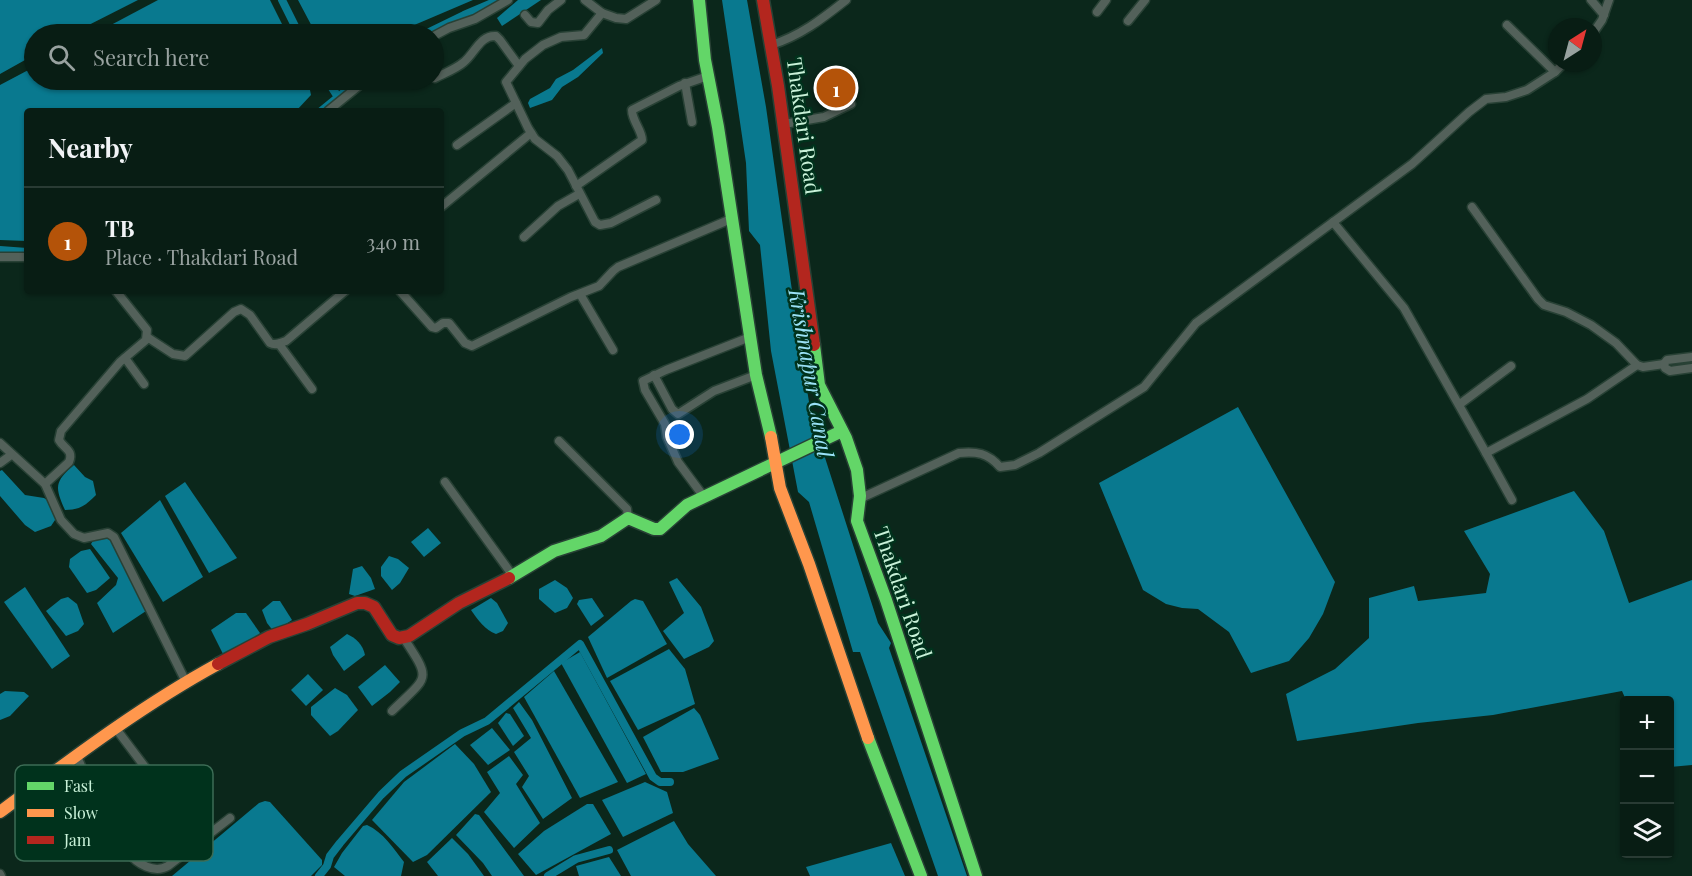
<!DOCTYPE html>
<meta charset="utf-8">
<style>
body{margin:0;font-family:"Playfair Display",serif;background:#162a22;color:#f1f3f6}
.controls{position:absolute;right:18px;bottom:18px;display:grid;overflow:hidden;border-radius:6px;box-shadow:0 2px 4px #0004}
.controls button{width:54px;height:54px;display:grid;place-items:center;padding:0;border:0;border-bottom:2px solid #293b34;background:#081d14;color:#f1f3f6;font:30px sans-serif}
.compass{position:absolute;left:1548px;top:18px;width:54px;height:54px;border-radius:50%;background:#081d14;box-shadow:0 2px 4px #0004;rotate:36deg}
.you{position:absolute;left:680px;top:435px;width:21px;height:21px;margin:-15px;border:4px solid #fff;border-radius:50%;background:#1a73e8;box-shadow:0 0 0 9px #1a73e833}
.badge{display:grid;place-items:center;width:39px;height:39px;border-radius:50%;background:#b45309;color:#fff;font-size:20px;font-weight:700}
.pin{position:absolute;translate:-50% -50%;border:3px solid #fff;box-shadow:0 2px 6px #0006}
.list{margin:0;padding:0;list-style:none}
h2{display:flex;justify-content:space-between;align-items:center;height:78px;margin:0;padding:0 24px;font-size:26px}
h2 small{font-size:20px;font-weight:400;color:#98a2a0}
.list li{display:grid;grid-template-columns:39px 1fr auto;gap:18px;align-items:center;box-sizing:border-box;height:108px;padding:0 24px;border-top:2px solid #293b34}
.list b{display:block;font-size:22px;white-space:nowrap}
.list p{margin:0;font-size:20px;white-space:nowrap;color:#98a2a0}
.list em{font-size:20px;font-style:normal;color:#98a2a0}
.icon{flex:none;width:33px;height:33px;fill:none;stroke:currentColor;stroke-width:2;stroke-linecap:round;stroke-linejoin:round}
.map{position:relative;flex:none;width:1692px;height:876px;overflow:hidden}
.search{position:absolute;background:#081d14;box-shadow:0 2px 4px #0004;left:24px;top:24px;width:420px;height:66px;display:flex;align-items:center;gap:15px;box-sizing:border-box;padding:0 21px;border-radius:33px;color:#98a2a0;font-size:22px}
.panel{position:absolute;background:#081d14;box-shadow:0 2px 4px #0004;left:24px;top:108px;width:420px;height:186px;border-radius:6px}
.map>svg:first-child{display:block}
.water{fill:#09798f}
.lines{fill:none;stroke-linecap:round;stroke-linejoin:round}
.canal{stroke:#09798f;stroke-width:8}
.street-casing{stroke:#284135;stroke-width:11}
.fast-casing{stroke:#284135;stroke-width:15}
.slow-casing{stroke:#284135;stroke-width:15}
.jam-casing{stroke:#284135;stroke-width:15}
.street{stroke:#53615a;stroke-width:8}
.fast{stroke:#63d668;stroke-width:12}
.slow{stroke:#ff974d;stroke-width:12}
.jam{stroke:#b3261e;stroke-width:12}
.labels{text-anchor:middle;stroke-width:5;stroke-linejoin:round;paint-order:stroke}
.street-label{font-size:21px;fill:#c9f2d9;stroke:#00321c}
.water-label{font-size:22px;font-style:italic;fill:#9ae2f7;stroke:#00321c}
.key{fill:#00321c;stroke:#3c6c55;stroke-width:1.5}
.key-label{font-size:16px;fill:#c9f2d9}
</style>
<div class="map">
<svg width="1692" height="876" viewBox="0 0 1692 876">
<rect width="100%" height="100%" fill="#0b271b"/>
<g class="water">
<polygon points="0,0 138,0 71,34 34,34 34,55 0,74"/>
<polygon points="158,0 270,0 287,34 94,34"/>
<polygon points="298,0 473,0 412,26 398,34 316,34"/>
<polygon points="518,0 541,0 502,26 497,18"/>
<polygon points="722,0 747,0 766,107 800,347 811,414 878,623 891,643 889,648 967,876 938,876 860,652 853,652 809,502 798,492 771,351 760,245 749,231 746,163"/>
<polygon points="602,48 603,53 578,77 562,87 552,100 530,108 528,103 530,99 550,88 556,79 573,70"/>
<polygon points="34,67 34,80 308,80 311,95 296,111 27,111 27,241 0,240 0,85"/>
<polygon points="1238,407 1335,582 1323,614 1309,638 1289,661 1251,673 1229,632 1198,609 1182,608 1166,604 1143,590 1099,483"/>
<path d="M 74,465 L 85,477 L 93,481 L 96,495 C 86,505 80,510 65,510 C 55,487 54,482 74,465 Z"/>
<polygon points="2,470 25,495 44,498 53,504 57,517 51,526 35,532 25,525 0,496 0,471"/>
<polygon points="185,482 237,558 209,573 165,496"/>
<polygon points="1574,491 1604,531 1629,603 1692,580 1692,765 1670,767 1670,700 1626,700 1622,691 1493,715 1418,723 1297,741 1286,694 1335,669 1369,638 1369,598 1414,586 1418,601 1486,593 1490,574 1464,531"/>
<polygon points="160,500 203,577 163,602 121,533"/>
<polygon points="428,528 441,543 424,557 411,542"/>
<polygon points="109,536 149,609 113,633 97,603 116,585 118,578 91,544 94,539"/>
<polygon points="90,549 110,578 96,590 87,593 69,567 70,559 81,551"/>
<polygon points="389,556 398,559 409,568 400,583 392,590 381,576 381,567"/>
<polygon points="362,566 371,578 375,589 355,596 349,594 353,569"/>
<polygon points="677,578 701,607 714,641 709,647 684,659 663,631 684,613 669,582"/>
<polygon points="555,580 567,588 573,598 567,608 555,613 539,599 539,589"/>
<polygon points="25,587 70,656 52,669 4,602"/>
<polygon points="68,597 77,604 84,624 78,631 66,636 46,611 61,599"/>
<path d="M 491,598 L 497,603 L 508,623 L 503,631 L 496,634 C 485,630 478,620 471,610 Z"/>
<polygon points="592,598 604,616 591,626 577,604 579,600"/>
<polygon points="635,599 643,601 667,644 607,678 588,637 631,601"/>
<polygon points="273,601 280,601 292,620 274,632 267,623 262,610"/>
<polygon points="236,613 246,613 260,633 256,640 224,656 211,630"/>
<path d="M 347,634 C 356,638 363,645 365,655 L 344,671 L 333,655 L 330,647 Z"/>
<polygon points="669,649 685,669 695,704 638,730 610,681"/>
<polygon points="580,652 646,774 627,783 561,663"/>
<polygon points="385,665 400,682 390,692 372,706 358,687"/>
<polygon points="554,671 618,782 580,798 524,697"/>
<polygon points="308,674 323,690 306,706 291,690"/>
<polygon points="335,688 347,695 358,710 338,731 330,736 311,715 311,707"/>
<polygon points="5,691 24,692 29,696 10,716 0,720 0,694"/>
<polygon points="519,702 532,720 572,798 543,819 522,787 529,776 514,752 531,738 513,708"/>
<polygon points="694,708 700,715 719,759 683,772 661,772 643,737"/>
<polygon points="506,713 510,714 524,736 513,746 498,723"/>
<polygon points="492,728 510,750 488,765 470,745"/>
<polygon points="455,744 474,764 491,792 427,855 413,862 372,820 404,782"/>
<polygon points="509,756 523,775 516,784 540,823 514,848 484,812 500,793 487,772"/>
<polygon points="645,782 667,792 673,813 623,837 602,800"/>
<polygon points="265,801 270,802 322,860 322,865 311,876 172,876 259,803"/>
<polygon points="587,804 593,804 611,834 536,875 518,854 544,831"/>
<polygon points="475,814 479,815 524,876 492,876 483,863 456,835"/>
<polygon points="674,821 688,844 716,876 631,876 617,850"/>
<path d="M 367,825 C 383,832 394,849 404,862 L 401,876 L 345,876 L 334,867 L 342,853 L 363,826 Z"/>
<polygon points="452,838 468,854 484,876 438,876 427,862"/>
<polygon points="891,843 905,876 810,876 806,867"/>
<polygon points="609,857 621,876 579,876 576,866"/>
</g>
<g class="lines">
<g class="canal">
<polyline points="282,0 299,34"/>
<polyline points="425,34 464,15 499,0"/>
<polyline points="327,80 338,97"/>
<polyline points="321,111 359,80"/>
<polyline points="0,250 27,252"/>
<polyline points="319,876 327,866 330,856 340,843 381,795 403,774 462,733 487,721 580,644 653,777 660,782 670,782"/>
<polyline points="548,876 576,859 609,850"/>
</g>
<defs>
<g id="street">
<polyline points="585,0 602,13"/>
<polyline points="1591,0 1604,15"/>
<polyline points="1097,12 1106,0"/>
<polyline points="525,15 531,22 538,23 548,10 561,0"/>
<polyline points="1128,21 1145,0"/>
<polyline points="1507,25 1555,72"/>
<polyline points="1593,33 1602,20 1609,0"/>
<polyline points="434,36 449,28 475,19 508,0"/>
<path d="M 771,45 C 800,36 822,19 846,0"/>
<path d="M 435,78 C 445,73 456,69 464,62 C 475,53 480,35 496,36 L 500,40 L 519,66"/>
<polyline points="685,83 692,122"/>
<polyline points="328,111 366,80"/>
<polyline points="784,124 824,117 851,104"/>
<polyline points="457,145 516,103"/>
<path d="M 576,186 L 642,140 C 642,130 632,121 632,110 L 679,86 L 708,76"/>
<polyline points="656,200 611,223 600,225 595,222 568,170 557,156 535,139 528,128 506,82 525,59 543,45 561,37 584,35 602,13 616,18 626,19 656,0"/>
<polyline points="441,207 531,133"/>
<polyline points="1472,207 1538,299 1544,305 1566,312 1591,325 1616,343 1637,365 1643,367 1664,364"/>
<polyline points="1333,222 1404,308 1486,453 1587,399 1637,365"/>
<polyline points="524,237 558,206 579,194"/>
<polyline points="0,257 27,257"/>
<polyline points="400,291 432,327 436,328 443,323 449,323 465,343 472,346 571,297 599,286 613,271 618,267 731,219"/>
<polyline points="580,294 613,350"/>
<path d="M 147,337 L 173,354 L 185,356 L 234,312 L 241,309 L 250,315 L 270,343 C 276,346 280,343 286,341 L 345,291"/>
<polyline points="279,344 312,389"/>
<polyline points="1692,357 1667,360 1664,364 1665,368 1670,371 1692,368"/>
<polyline points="125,358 144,384"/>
<polyline points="654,375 672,409 678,414 714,391 756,375"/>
<polyline points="1460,404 1511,366"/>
<polyline points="559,441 627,509 628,518"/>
<polyline points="0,443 45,484 61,520 74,534 84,538 108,533 114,537 186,682"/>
<polyline points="1486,453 1512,500"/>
<polyline points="0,463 11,455"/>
<polyline points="445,482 513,576"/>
<path d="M 45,484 L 69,462 C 74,450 64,449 59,440 L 61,431 L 120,362 L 146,340 L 147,330 L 116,291"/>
<polyline points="704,497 678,462 667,437 665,424 645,390 643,381 666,370 750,337"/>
<path d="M 859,499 L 959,453 C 976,451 988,453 1000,467 L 1015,465 L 1039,453 L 1144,387 L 1196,323 L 1412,164 L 1469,112 L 1486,99 L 1506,97 L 1527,90 L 1555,72 L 1564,63"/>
<path d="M 392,711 C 429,675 432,681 403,637"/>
<polyline points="117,730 154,779"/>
<path d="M 77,757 C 86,773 87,792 94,810 C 99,821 113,826 121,835 C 125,840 124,847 128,852 C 137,864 154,874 168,866 L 230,818"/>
<polyline points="0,874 1,876"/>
</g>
<g id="fast">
<polyline points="699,0 705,60 718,127 756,375 771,437"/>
<polyline points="814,345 819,385 846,438 857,470 860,496 857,521 886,600 976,876"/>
<polyline points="509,578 554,551 601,536 628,518 654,529 660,529 687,505 842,431"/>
<polyline points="868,738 921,876"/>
</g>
<g id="slow">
<polyline points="771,437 780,488 809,564 868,738"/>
<path d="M 0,812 C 70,760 141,706 218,664"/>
</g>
<g id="jam">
<polyline points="763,0 778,86 814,345"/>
<polyline points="218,664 269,637 307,624 357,603 365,603 374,607 392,635 399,638 409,636 459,603 509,578"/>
</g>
</defs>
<use href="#street" class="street-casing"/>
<use href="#fast" class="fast-casing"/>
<use href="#slow" class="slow-casing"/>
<use href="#jam" class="jam-casing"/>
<use href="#street" class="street"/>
<use href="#fast" class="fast"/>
<use href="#slow" class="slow"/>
<use href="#jam" class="jam"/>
</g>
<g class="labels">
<g class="street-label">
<text transform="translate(803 126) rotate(82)" y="7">Thakdari Road</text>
<text transform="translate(902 593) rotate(71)" y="7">Thakdari Road</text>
</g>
<g class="water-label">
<text transform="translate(811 373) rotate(80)" y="8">Krishnapur Canal</text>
</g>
</g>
<rect x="15" y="765" width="198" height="96" rx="9" class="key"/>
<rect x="27" y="782" width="27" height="8" fill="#63d668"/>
<rect x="27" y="809" width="27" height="8" fill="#ff974d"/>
<rect x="27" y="836" width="27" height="8" fill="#b3261e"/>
<g class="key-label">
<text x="64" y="792">Fast</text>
<text x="64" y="819">Slow</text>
<text x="64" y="846">Jam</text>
</g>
</svg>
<div class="controls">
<button>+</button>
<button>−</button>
<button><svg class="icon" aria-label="layers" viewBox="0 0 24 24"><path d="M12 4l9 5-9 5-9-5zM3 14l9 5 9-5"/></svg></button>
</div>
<svg class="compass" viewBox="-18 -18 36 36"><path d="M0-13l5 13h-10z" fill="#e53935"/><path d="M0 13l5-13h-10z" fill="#98a2a0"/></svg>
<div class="you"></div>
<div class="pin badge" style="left:836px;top:88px">1</div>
<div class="search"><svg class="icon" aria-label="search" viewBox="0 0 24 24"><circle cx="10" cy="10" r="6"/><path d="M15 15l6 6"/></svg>Search here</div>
<section class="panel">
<h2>Nearby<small></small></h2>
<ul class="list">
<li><span class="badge">1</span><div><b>TB</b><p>Place · Thakdari Road</p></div><em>340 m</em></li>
</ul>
</section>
</div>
